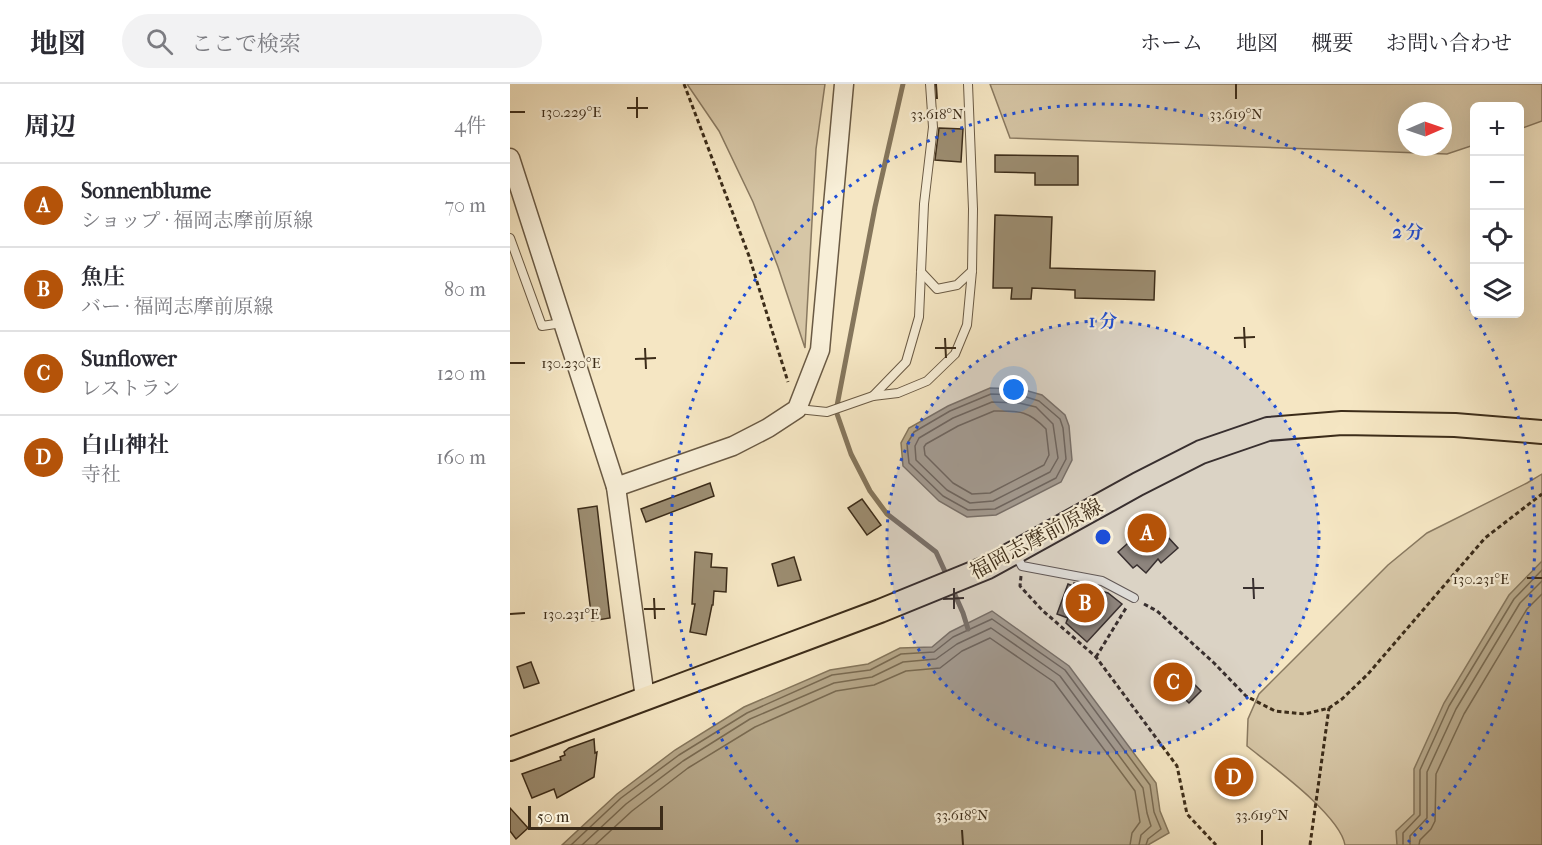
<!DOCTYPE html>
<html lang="ja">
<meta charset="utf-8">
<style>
body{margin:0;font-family:"IM FELL French Canon","Noto Serif JP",serif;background:#f2f2f3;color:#2b2b33}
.controls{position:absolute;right:18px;top:18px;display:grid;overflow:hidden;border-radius:9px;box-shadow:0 6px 24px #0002}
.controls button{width:54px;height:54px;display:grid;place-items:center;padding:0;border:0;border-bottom:2px solid #e1e1e2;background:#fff;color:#2b2b33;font:30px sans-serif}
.compass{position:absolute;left:888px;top:18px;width:54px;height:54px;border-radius:50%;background:#fff;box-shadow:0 6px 24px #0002;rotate:88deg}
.scale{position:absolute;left:18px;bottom:15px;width:135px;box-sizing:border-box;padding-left:6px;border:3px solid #3c2c19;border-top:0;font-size:16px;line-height:21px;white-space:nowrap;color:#3c2c19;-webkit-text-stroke:4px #f8efd8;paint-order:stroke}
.you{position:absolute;left:504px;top:306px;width:21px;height:21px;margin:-15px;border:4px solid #fff;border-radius:50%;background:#1a73e8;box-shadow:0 0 0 9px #1a73e833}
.badge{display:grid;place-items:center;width:39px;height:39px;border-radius:50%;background:#b45309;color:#fff;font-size:20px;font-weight:700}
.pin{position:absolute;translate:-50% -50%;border:3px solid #fff;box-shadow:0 2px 6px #0006}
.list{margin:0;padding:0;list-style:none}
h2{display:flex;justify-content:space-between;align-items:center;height:78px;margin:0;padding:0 24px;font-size:26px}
h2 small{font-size:20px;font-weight:400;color:#7c7c81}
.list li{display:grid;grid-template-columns:39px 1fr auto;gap:18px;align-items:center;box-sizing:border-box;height:84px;padding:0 24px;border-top:2px solid #e1e1e2}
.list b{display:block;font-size:22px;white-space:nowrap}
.list p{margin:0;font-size:20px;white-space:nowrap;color:#7c7c81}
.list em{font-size:20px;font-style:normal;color:#7c7c81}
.icon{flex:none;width:33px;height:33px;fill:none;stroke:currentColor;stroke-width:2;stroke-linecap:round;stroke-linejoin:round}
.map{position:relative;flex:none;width:1032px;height:761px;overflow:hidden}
header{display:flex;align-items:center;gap:36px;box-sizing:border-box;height:84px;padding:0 30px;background:#fff;border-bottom:2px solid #e1e1e2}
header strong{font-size:28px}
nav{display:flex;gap:33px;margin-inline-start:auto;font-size:21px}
.search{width:420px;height:54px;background:#f2f2f3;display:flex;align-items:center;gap:15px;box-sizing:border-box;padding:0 21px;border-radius:33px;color:#7c7c81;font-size:22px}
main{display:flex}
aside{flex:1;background:#fff}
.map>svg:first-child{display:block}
.green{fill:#d6c6a6;stroke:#897960;stroke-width:1.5;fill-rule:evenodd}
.water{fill:#b6a789;stroke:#85765c;stroke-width:1.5}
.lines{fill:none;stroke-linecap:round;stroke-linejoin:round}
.shore{stroke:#796a51;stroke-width:1.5}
.stream{stroke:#85765c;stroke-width:5}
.building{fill:#9c8d71;stroke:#3c2c19;stroke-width:1.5}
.service-casing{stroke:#6a5a44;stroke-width:10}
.tertiary-casing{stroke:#6a5a44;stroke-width:21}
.primary-casing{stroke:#3c2c19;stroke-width:26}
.path{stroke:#3c2c19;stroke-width:3;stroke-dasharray:4.5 3;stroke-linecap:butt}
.service{stroke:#f8efd8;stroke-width:8}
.tertiary{stroke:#f8efd8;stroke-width:18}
.primary{stroke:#f5e6c3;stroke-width:22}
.ticks{fill:none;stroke:#3c2c19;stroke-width:2}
.ring{fill:none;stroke:#1d4ed8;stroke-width:3;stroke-dasharray:3 6}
.labels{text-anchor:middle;stroke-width:4.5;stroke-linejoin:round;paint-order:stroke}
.street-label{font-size:21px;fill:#3c2c19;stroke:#f8efd8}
.ticks-label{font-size:15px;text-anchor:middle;fill:#3c2c19;stroke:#f8efd8;stroke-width:4.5;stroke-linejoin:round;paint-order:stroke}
.centre{fill:#1d4ed8;stroke:#f8efd8;stroke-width:3}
.ring-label{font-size:18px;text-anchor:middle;font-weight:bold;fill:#1d4ed8;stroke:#f8efd8;stroke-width:4.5;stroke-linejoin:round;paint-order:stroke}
</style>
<header>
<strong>地図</strong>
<div class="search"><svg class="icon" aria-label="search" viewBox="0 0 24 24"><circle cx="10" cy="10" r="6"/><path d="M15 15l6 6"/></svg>ここで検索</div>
<nav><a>ホーム</a><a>地図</a><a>概要</a><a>お問い合わせ</a></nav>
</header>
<main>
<aside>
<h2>周辺<small>4件</small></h2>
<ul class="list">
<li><span class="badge">A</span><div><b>Sonnenblume</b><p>ショップ · 福岡志摩前原線</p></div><em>70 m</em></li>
<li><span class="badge">B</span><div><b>魚庄</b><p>バー · 福岡志摩前原線</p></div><em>80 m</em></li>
<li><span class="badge">C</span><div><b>Sunflower</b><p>レストラン</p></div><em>120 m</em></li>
<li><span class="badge">D</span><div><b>白山神社</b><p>寺社</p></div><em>160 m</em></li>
</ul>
</aside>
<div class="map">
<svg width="1032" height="761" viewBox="0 0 1032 761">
<rect width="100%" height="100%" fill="#f5e6c3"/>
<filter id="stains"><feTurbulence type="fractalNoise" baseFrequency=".00333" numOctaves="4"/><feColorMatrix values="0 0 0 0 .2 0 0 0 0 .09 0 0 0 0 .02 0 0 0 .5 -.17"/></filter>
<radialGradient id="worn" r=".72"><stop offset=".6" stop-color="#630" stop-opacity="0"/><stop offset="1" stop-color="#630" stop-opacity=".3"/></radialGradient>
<g class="green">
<polygon points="177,0 315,0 306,65 295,264 268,183 243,118 209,47"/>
<path d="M 480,0 L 1032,0 L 1032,37 L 1010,45 L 1010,22 L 964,22 L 964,61 L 937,70 L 500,54 ZM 897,27 L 933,27 L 933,63 L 897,63 Z"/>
<path d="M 1032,390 L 1032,703 L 1003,761 L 835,761 C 830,731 762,682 737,662 L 738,635 L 749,610 L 878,481 L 917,449 L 1017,399 Z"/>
</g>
<g class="water">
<polygon points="480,304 511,305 532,311 555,331 559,342 562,376 551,398 486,431 457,433 429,417 393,382 391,359 399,344 438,322"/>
<polygon points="1032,477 1032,761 887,761 886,747 904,730 904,685 934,619 999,511"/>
<polygon points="482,527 559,582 646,699 650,727 659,749 638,761 52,761 107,710 165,666 234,623 320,586 358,580 390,564 422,563 440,548"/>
</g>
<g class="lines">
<g class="shore">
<polygon points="481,310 510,311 529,317 550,335 553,344 556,375 546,394 485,425 458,426 433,412 399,379 397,360 404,348 440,327"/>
<polygon points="482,318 509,319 526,323 543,340 548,374 540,388 483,417 460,419 437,406 406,376 405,362 409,354 443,334"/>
<path d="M 484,327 C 509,327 518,326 536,345 L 539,371 L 534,381 L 480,409 L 462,410 L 443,399 L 415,371 L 414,363 L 416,360 L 448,342 Z"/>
<polyline points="61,761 111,714 169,671 237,629 322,591 360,586 391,570 424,568 443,553 482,535 555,586 640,701 644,728 651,745 638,755 636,761"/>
<polyline points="72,761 116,720 173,677 240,635 324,599 362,593 393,578 426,575 447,560 481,544 550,592 633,704 637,729 641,742 631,751 629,761"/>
<polyline points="85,761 122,727 178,684 245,643 326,607 364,601 396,587 430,584 452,567 480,554 544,598 625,707 630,738 622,749 620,761"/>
<polyline points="893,761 893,749 910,731 910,686 939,622 1004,515 1032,486"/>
<polyline points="900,761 900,752 917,734 917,688 946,625 1010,519 1032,497"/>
<polyline points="909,761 910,756 921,745 925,737 926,690 954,630 1017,525 1032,510"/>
</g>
<g class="stream">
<polyline points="393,0 365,123 326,327 341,370 360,407 377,430 426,468 437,492"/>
<polyline points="442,504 453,529 458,545"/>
</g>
</g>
<g class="building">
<polygon points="429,44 453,45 451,78 425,76"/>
<polygon points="485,71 568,72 568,101 525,101 525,89 485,88"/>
<polygon points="485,131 542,133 540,184 645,187 644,216 565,214 565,206 522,204 521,215 501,215 502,204 483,204"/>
<polygon points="200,399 204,412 136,438 131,425"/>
<polygon points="352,415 371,441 357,451 338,424"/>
<polygon points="87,422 100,534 82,537 68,425"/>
<polygon points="643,437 668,464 651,479 648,475 636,489 627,481 623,484 608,468"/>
<polygon points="185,468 202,470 201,483 217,484 216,508 204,507 203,521 202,521 196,551 180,548 185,520 182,520"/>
<polygon points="284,473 291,496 268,502 262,480"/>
<polygon points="564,499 598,509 612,520 577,558 556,539 558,534 547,530 558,500 563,502"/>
<polygon points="21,578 29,599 14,604 7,583"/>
<polygon points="663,579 691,607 679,619 651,592"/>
<polygon points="84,655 85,669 87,668 84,693 47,714 44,705 22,714 12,690 51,676 50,673 55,671 54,668 59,664"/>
<polygon points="732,680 737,702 716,707 711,686"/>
<polygon points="0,724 18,744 6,755 0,747"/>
</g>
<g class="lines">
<defs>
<g id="service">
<polyline points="0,154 32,242 52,239"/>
<polyline points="411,188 427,205 447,201 462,187"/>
<polyline points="363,312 396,278 409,233 414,120 423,43 420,0"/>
<polyline points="288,325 317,328 363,312 388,309 417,297 445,270 457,241 462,187 463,125 458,0"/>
<polyline points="506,471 512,482 592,497 624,514"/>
</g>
<g id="tertiary">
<polyline points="0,74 106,403 135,614"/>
<polyline points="106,403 223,362 258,344 287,325 310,266 334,0"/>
</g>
<polyline id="primary" points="0,665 370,527 478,483 628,400 691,368 758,345 832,339 945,341 1032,348"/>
</defs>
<use href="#service" class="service-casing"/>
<use href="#tertiary" class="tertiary-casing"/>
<use href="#primary" class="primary-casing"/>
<g class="path">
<polyline points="174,0 239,172 278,298"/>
<polyline points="511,492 510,502 532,526 586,573 667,682 677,730 706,761"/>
<polyline points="634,520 647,527 704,579 736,612 765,627 795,630 819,624 832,615 858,590 975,454 1032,410"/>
<polyline points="586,573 616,524"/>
<polyline points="800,761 819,624"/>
</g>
<use href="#service" class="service"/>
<use href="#tertiary" class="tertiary"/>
<use href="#primary" class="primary"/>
</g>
<path class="ticks" d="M 426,0 L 427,15M 726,0 L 726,15M 127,13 L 127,34M 117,24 L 138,24M 0,28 L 15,28M 734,243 L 735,264M 435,254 L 436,274M 724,254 L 745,253M 135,264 L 136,285M 425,264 L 446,264M 125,275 L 146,274M 0,279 L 15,279M 743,494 L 744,515M 1017,494 L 1032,494M 444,504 L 444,525M 733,504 L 754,504M 144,514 L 145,535M 433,515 L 454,514M 134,525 L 155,525M 0,530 L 15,529M 452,746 L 453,761M 752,746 L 752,761"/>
<circle cx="593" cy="453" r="216" fill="#1d4ed8" fill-opacity=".12"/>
<g class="ring">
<circle cx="593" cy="453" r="216"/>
<path d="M288 758A432 432 0 1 1 898 758"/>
</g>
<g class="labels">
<g class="street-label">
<text transform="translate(526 455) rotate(-28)" y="7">福岡志摩前原線</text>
</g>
</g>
<g class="ticks-label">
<text x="61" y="33">130.229°E</text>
<text x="427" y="35">33.618°N</text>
<text x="726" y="35">33.619°N</text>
<text x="61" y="284">130.230°E</text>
<text x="971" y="500">130.231°E</text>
<text x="61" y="535">130.231°E</text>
<text x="452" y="736">33.618°N</text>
<text x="752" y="736">33.619°N</text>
</g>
<circle cx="593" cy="453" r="9" class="centre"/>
<g class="ring-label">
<text x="898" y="154">2 分</text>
<text x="593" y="243">1 分</text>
</g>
<rect width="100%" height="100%" filter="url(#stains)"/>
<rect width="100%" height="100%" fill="url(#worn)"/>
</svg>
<div class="controls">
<button>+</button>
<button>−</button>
<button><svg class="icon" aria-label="locate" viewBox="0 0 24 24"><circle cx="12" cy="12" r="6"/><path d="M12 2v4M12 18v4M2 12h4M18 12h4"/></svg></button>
<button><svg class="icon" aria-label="layers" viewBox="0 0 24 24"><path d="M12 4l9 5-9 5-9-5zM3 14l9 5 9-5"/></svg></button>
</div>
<svg class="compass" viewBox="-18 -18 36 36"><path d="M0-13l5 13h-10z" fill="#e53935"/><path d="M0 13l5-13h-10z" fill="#7c7c81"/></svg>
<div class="scale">50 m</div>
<div class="you"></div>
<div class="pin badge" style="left:637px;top:449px">A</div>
<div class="pin badge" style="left:575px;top:519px">B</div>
<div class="pin badge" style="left:663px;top:598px">C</div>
<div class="pin badge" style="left:724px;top:693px">D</div>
</div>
</main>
